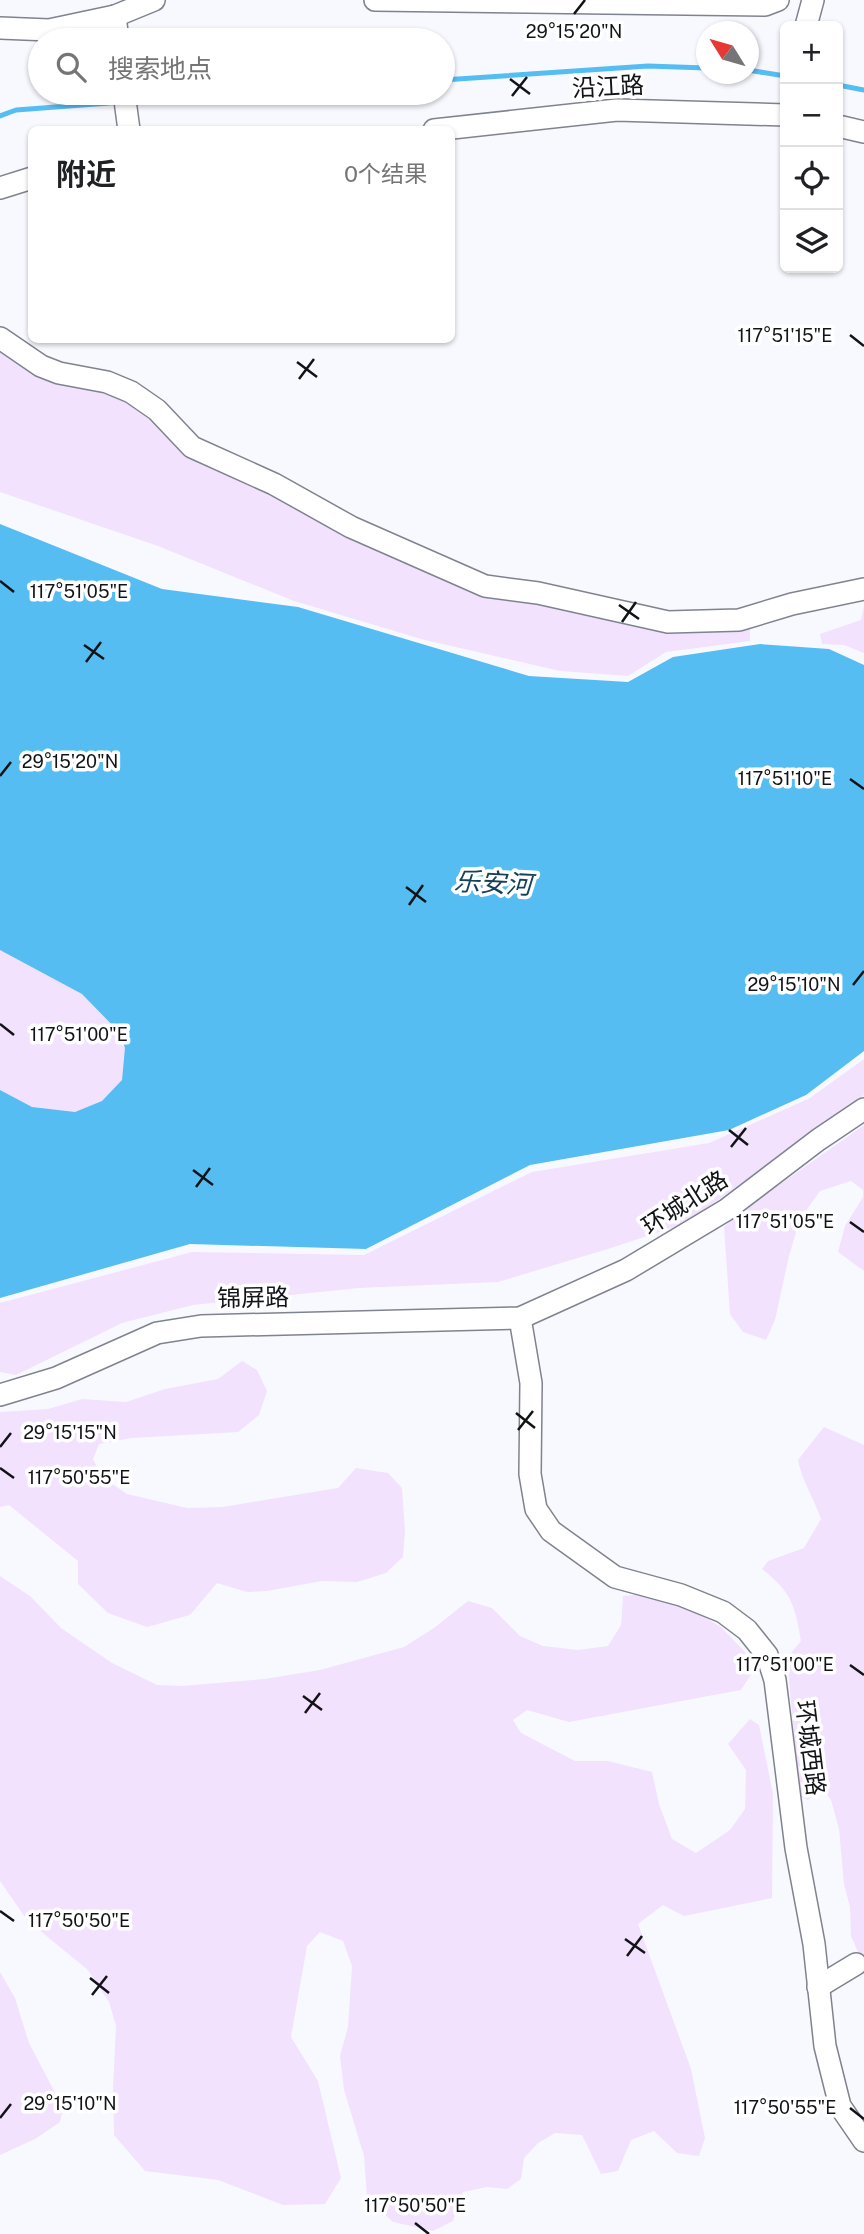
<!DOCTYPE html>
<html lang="zh">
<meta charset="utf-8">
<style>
body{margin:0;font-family:"Public Sans","Noto Sans SC",sans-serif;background:#f6f6f6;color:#202124}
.controls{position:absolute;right:21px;top:21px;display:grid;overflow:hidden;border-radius:10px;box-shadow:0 2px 5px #0004}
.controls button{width:63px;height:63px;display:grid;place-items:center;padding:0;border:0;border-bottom:2px solid #e0e0e0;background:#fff;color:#202124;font:35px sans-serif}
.compass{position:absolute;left:696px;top:21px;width:63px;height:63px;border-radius:50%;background:#fff;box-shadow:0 2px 5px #0004;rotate:307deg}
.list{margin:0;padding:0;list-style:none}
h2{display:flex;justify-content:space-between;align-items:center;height:91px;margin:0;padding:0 28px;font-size:30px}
h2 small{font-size:23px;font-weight:400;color:#757577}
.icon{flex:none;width:38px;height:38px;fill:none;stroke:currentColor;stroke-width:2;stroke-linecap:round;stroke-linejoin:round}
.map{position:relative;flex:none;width:864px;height:2234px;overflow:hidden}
.search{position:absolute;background:#fff;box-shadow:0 2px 5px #0004;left:28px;top:28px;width:427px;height:77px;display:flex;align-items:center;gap:18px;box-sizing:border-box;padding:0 24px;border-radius:38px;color:#757577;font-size:26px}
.panel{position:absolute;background:#fff;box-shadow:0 2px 5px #0004;left:28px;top:126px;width:427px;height:217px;border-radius:10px}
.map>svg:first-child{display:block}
.green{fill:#f2e2fd}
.water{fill:#56bdf3}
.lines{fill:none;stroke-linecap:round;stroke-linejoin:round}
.stream{stroke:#56bdf3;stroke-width:5}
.minor-casing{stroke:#7f838e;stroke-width:24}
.minor{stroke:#fff;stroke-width:21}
.ticks{fill:none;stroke:#121317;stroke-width:2.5}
.labels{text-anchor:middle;stroke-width:7;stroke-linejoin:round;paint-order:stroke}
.street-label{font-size:24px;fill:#121317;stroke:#fff}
.water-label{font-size:26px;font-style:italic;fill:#164258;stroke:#fff}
.ticks-label{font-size:18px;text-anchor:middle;fill:#121317;stroke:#fff;stroke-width:7;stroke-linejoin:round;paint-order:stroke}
</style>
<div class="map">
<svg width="864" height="2234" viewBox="0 0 864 2234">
<rect width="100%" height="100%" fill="#f8f9fe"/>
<g class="green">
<polygon points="0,351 17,363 63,385 120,396 165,432 348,537 489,597 563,604 653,626 670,634 750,629 750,641 666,652 628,676 560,671 421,639 294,601 158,546 0,492"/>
<polygon points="864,606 864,653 844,645 822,644 820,634 861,620"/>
<polygon points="0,930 156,1048 0,1281"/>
<polygon points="864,1059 864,1095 686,1223 611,1248 498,1282 359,1288 193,1305 122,1323 16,1375 0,1372 0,1303 192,1252 364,1255 532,1172 709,1143 810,1098"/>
<polygon points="864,1125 864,1271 838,1252 845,1226 863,1197 863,1190 851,1181 820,1191 800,1219 789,1256 775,1320 766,1340 743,1332 730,1314 724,1227 738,1214"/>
<polygon points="242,1361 257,1370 267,1391 259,1415 238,1432 132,1438 99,1444 93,1459 102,1477 127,1494 187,1508 222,1507 338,1488 356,1468 388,1473 402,1488 405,1531 403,1557 386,1573 357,1582 322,1581 267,1591 247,1592 217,1583 190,1615 147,1627 108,1613 78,1584 78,1561 9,1505 0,1507 0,1412 48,1409 82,1399 126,1402 165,1389 218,1379"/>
<path d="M 824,1427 L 864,1445 L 864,1965 L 851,1936 L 850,1907 L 844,1884 L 839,1829 L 831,1800 L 822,1788 L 808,1800 L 800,1797 L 787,1658 L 801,1641 C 795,1605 792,1593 762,1569 L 768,1561 L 804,1548 L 821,1519 C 814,1498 802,1481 798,1460 Z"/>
<polygon points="0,1576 30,1596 61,1628 112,1663 157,1685 182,1686 264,1679 320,1670 404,1647 434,1628 468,1601 492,1608 520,1636 543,1646 578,1650 608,1646 621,1625 623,1596 648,1594 701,1615 721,1627 745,1652 752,1673 741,1690 569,1722 527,1710 513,1720 521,1733 575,1761 608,1761 652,1772 659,1804 672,1839 696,1853 730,1830 745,1809 746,1770 728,1744 750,1719 759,1725 773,1794 772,1898 684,1916 663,1905 638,1924 691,2069 705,2138 699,2156 677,2153 654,2131 631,2140 618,2171 601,2174 582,2135 555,2133 538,2143 524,2158 521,2179 507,2189 487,2187 463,2192 453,2221 433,2231 393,2222 367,2198 364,2156 344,2090 340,2056 348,2027 352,1966 343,1941 320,1932 307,1946 291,2037 318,2081 341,2178 325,2204 283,2205 218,2180 145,2171 114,2135 113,2089 116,2026 109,2002 88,1970 27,1920 0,1881"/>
<polygon points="0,1972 15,1998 29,2043 63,2108 60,2122 35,2139 0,2155"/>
</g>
<polygon class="water" points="0,524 162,589 298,607 529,676 628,682 673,657 760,644 829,649 864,665 864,1051 806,1095 729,1130 530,1165 366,1249 190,1244 0,1298 0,1090 32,1107 75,1112 102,1101 122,1080 125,1048 120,1033 82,994 0,950"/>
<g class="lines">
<g class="stream">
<polyline points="748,70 785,76"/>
<polyline points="443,80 648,66 706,68"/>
<polyline points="838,85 864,90"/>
<polyline points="131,101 248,93"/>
<polyline points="0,116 16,110 122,102"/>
</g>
<defs>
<g id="minor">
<polyline points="375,0 765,5 778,0"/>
<polyline points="115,16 118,40"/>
<polyline points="806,26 813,0"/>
<polyline points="0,28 49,30 115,16 154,0"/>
<polyline points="124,93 129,130"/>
<polyline points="838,126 864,132"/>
<polyline points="434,130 617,110 785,115"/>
<polyline points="0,188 32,178"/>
<polyline points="0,338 41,366 59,373 107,382 131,392 157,410 192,447 274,484 351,527 485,586 538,593 668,622 739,620 792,604 864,589"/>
<polyline points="520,1318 531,1383 530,1474 536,1509 551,1531 615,1577 681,1595 723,1612 747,1630 767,1655 775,1680 796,1848 814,1944 825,2046 840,2106 864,2141"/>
<polyline points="0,1395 56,1378 157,1333 201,1326 520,1318 626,1270 726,1210 818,1140 864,1109"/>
<polyline points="818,1987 856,1964"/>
</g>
</defs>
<use href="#minor" class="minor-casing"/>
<use href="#minor" class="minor"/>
</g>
<path class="ticks" d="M 574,14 L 585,0M 510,79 L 530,94M 512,96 L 527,77M 850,335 L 864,346M 297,362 L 317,377M 299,379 L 314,359M 0,581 L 14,592M 619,605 L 639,619M 622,622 L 636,602M 84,645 L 104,659M 86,662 L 101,642M 0,776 L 11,762M 850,779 L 864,789M 406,887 L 426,902M 409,905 L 423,885M 853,985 L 864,971M 0,1024 L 14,1035M 729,1130 L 748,1145M 731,1147 L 746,1128M 193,1170 L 213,1185M 196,1187 L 210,1168M 850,1222 L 864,1232M 516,1413 L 535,1428M 518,1430 L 533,1411M 0,1447 L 11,1433M 0,1468 L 14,1478M 850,1665 L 864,1675M 303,1696 L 322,1710M 305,1713 L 320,1693M 0,1911 L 14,1921M 625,1939 L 645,1953M 627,1956 L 642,1936M 90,1978 L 109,1993M 92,1995 L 107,1976M 850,2108 L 864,2119M 0,2118 L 11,2104M 415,2223 L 429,2234"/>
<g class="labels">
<g class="street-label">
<text transform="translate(608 87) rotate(-3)" y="8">沿江路</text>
<text transform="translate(685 1203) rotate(-33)" y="8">环城北路</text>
<text transform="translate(253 1298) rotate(-1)" y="8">锦屏路</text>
<text transform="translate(810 1748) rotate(83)" y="8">环城西路</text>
</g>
<g class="water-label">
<text transform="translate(493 883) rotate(3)" y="9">乐安河</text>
</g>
</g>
<g class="ticks-label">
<text x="574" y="38">29°15'20"N</text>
<text x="785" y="342">117°51'15"E</text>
<text x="79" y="598">117°51'05"E</text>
<text x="70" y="768">29°15'20"N</text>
<text x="785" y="785">117°51'10"E</text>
<text x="794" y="991">29°15'10"N</text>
<text x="79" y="1041">117°51'00"E</text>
<text x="785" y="1228">117°51'05"E</text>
<text x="70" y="1439">29°15'15"N</text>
<text x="79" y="1484">117°50'55"E</text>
<text x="785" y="1671">117°51'00"E</text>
<text x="79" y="1927">117°50'50"E</text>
<text x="70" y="2110">29°15'10"N</text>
<text x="785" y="2114">117°50'55"E</text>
<text x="415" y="2212">117°50'50"E</text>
</g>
</svg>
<div class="controls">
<button>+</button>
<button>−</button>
<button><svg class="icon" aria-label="locate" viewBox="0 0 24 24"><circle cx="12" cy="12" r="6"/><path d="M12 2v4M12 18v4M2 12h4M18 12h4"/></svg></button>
<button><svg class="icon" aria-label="layers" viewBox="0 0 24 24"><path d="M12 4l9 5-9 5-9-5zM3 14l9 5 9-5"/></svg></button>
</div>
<svg class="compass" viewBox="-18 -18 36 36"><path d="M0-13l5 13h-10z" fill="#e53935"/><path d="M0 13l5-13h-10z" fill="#757577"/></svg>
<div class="search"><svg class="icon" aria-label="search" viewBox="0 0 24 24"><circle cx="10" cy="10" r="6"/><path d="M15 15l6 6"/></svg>搜索地点</div>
<section class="panel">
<h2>附近<small>0个结果</small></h2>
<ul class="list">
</ul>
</section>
</div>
